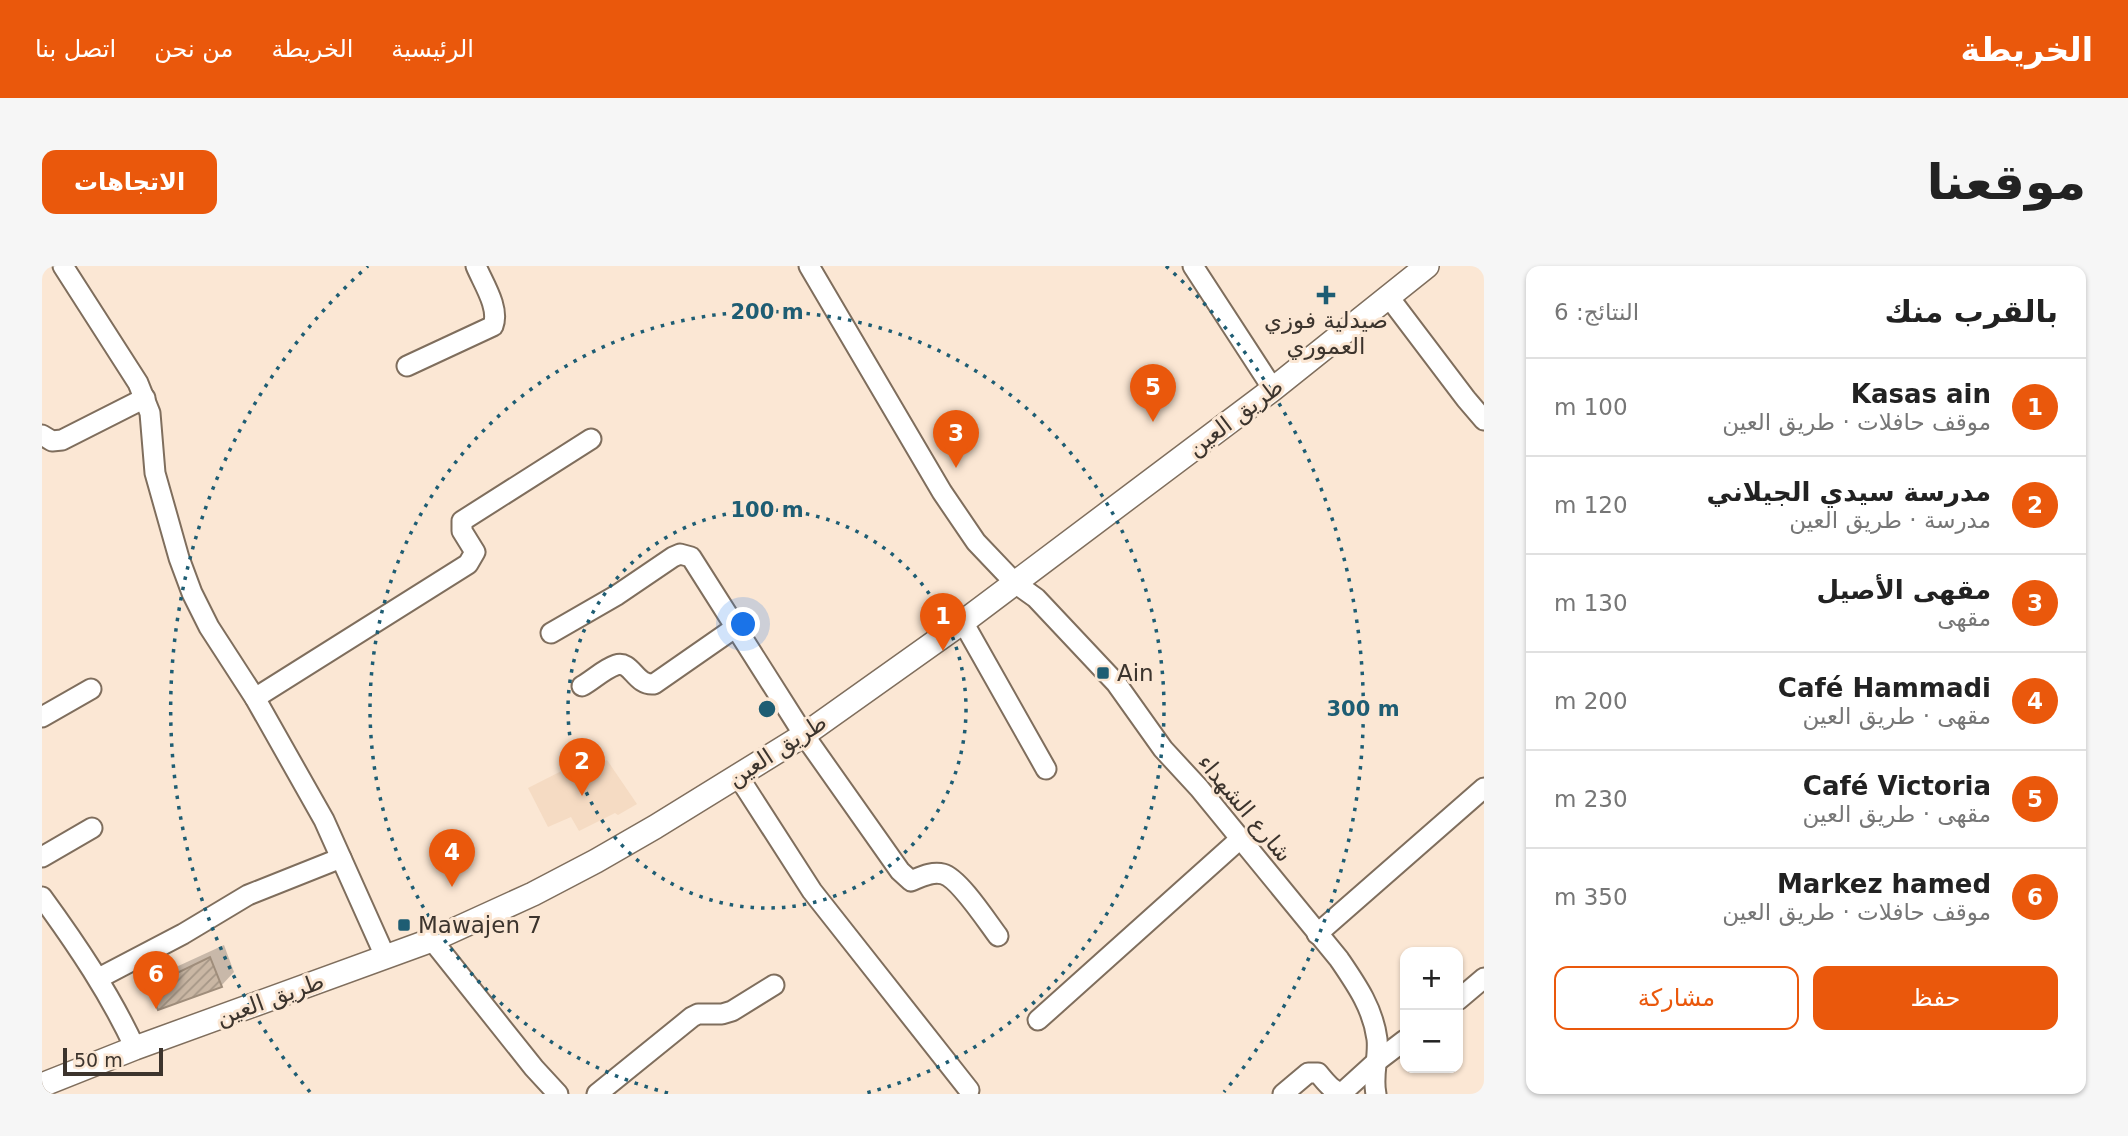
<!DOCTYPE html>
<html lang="ar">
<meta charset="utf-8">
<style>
body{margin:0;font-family:"DejaVu Sans",Vazirmatn,sans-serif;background:#f6f6f6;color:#222;direction:rtl}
.controls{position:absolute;right:21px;bottom:21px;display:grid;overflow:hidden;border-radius:14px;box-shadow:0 2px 5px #0004}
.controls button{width:63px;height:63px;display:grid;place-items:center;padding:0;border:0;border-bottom:2px solid #e0e0e0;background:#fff;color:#222;font:35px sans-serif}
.scale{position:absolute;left:21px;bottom:18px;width:100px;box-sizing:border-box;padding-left:7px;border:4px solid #3c342d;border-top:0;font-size:19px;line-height:24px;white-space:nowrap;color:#3c342d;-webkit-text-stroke:5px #fbe7d4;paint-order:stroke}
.you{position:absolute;left:702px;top:359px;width:24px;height:24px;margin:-18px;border:5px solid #fff;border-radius:50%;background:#1a73e8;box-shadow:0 0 0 10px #1a73e833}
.badge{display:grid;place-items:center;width:46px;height:46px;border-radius:50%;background:#ea580c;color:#fff;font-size:23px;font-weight:700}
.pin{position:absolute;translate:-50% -58px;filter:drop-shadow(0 2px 4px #0008)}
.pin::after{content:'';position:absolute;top:37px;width:24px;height:21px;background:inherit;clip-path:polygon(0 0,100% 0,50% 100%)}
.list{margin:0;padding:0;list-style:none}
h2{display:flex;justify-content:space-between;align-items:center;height:91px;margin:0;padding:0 28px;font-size:30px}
h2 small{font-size:23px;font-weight:400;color:#767676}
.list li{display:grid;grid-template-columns:46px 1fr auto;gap:21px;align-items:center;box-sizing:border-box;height:98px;padding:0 28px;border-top:2px solid #e0e0e0}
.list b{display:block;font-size:26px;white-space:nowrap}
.list p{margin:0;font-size:23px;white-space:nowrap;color:#767676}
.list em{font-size:23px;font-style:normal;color:#767676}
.actions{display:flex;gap:14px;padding:21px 28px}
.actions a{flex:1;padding:16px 0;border:2px solid #ea580c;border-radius:14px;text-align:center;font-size:24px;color:#ea580c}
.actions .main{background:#ea580c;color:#fff}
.map{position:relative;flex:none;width:1442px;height:828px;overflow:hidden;direction:ltr;border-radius:14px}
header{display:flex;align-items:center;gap:42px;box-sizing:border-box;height:98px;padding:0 35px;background:#ea580c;color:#fff}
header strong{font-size:33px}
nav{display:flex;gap:38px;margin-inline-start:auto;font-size:24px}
.intro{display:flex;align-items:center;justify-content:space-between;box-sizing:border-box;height:168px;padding:0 42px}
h1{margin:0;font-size:49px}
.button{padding:18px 32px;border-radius:14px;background:#ea580c;color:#fff;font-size:24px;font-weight:700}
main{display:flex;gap:42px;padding:0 42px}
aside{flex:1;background:#fff;border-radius:14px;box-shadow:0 2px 5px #0004}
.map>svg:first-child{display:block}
.built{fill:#f5dbc3}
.shadow{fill:#0003}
.building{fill:url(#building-hatch);stroke:#9f8d7b;stroke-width:2}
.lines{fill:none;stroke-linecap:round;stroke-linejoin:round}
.minor-casing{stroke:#7f6e5d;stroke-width:23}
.major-casing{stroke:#7f6e5d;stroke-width:26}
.minor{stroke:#fff;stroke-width:19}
.major{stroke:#fff;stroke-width:23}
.ring{fill:none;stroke:#1e5d73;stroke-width:3.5;stroke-dasharray:3.5 7}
.poi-dot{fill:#1e5d73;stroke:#fbe7d4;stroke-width:2.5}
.labels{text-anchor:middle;stroke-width:6;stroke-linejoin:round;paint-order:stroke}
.poi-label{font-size:23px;fill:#3c342d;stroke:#fbe7d4;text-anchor:start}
.street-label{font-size:23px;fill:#3c342d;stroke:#fbe7d4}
.centre{fill:#1e5d73;stroke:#fbe7d4;stroke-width:3.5}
.ring-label{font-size:21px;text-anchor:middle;font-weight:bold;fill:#1e5d73;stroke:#fbe7d4;stroke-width:6;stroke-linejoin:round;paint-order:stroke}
</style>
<header>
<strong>الخريطة</strong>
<nav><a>الرئيسية</a><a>الخريطة</a><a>من نحن</a><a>اتصل بنا</a></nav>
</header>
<div class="intro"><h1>موقعنا</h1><a class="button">الاتجاهات</a></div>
<main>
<aside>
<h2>بالقرب منك<small>النتائج: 6</small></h2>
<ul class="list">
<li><span class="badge">1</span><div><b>Kasas ain</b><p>موقف حافلات · طريق العين</p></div><em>100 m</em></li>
<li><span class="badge">2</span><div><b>مدرسة سيدي الجيلاني</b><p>مدرسة · طريق العين</p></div><em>120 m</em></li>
<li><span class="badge">3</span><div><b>مقهى الأصيل</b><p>مقهى</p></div><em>130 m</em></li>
<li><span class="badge">4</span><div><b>Café Hammadi</b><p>مقهى · طريق العين</p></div><em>200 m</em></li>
<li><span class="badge">5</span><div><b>Café Victoria</b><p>مقهى · طريق العين</p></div><em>230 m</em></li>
<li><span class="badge">6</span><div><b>Markez hamed</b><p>موقف حافلات · طريق العين</p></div><em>350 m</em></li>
</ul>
<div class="actions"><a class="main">حفظ</a><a>مشاركة</a></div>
</aside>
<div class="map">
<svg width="1442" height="828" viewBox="0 0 1442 828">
<defs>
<pattern id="building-hatch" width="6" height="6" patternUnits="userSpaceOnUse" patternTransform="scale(1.75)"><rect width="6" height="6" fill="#cab7a4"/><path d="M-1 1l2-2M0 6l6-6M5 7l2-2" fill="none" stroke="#a59686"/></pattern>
</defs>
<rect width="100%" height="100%" fill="#fbe7d4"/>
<polygon class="built" points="551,489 559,489 563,495 565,494 595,538 576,549 573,547 537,565 529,551 506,561 486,522"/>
<polygon class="shadow" points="182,679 192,706 179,720 108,721 121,707"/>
<polygon class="building" points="168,691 180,721 116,744 106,721"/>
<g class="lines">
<defs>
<g id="minor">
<polyline points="21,0 96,117 108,147 113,207 137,292 150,327 167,361 213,432 282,554 343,690"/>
<path d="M 767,0 L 900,226 L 934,276 L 973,317 L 994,332 L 1074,417 L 1121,483 L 1157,522 L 1297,693 C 1314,718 1331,742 1335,773 C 1337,791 1330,810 1334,828"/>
<polyline points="1151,0 1231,123"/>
<polyline points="1346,30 1424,133 1442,154"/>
<path d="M 365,100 L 451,60 C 458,42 441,17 434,0"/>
<polyline points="0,169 10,175 20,174 103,132"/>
<polyline points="921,356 1004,503"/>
<path d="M 509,367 L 575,329 L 631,291 L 638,288 L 649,291 L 762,469 L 858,605 L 869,615 C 879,611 890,605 901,608 C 917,612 946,657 956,670"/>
<path d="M 540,420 C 551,414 562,403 574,399 C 590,394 593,420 612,418 L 694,361"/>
<polyline points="213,432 426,298 433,286 420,265 420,255 549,173"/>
<polyline points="0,451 49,423"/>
<polyline points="696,510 770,625 927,824"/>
<polyline points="0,591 50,562"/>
<path d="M 0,631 C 35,679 68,728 93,782"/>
<polyline points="1275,668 1442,522"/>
<polyline points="390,674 492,802 516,828"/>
<polyline points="57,712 141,668 206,629 299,592"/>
<polyline points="1416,734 1442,712"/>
<polyline points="996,754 1198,573"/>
<polyline points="555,828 650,751 656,748 680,748 690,745 732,719"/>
<path d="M 1241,828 L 1266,807 L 1276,807 C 1282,814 1291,827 1301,826 L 1334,796 L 1363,774"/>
</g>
<polyline id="major" points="0,819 93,782 390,674 491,628 554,595 613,561 762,469 921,356 1231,123 1385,0"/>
</defs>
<use href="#minor" class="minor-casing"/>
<use href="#major" class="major-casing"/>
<use href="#minor" class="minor"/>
<use href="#major" class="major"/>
</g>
<g class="ring">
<circle cx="725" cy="443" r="199"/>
<path d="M626 827A397 397 0 1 1 824 827"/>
<path d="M268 826A596 596 0 0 1 326 0M1124 0A596 596 0 0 1 1182 826"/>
</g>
<g class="poi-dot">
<path d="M1280.5 18.5h7v7h7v7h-7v7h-7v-7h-7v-7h7z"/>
<rect x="1054" y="400" width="14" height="14" rx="3.5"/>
<rect x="355" y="652" width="14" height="14" rx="3.5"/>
</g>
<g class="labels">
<g class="poi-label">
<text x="1284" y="62" text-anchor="middle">صيدلية فوزي<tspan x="1284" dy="26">العموري</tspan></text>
<text x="1075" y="415">Ain</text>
<text x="376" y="667">Mawajen 7</text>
</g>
<g class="street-label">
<text transform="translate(1193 151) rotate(-37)" y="8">طريق العين</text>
<text transform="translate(735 484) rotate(-33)" y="8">طريق العين</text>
<text transform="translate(1203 542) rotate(50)" y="8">شارع الشهداء</text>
<text transform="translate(228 733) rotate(-20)" y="8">طريق العين</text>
</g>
</g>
<circle cx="725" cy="443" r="10" class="centre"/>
<g class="ring-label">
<text x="725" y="53">200 m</text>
<text x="725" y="251">100 m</text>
<text x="1321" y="450">300 m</text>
</g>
</svg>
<div class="controls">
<button>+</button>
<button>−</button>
</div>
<div class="scale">50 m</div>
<div class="you"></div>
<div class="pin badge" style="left:901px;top:385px">1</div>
<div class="pin badge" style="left:540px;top:530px">2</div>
<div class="pin badge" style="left:914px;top:202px">3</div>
<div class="pin badge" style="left:410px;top:621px">4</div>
<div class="pin badge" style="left:1111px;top:156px">5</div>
<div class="pin badge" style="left:114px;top:743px">6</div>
</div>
</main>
